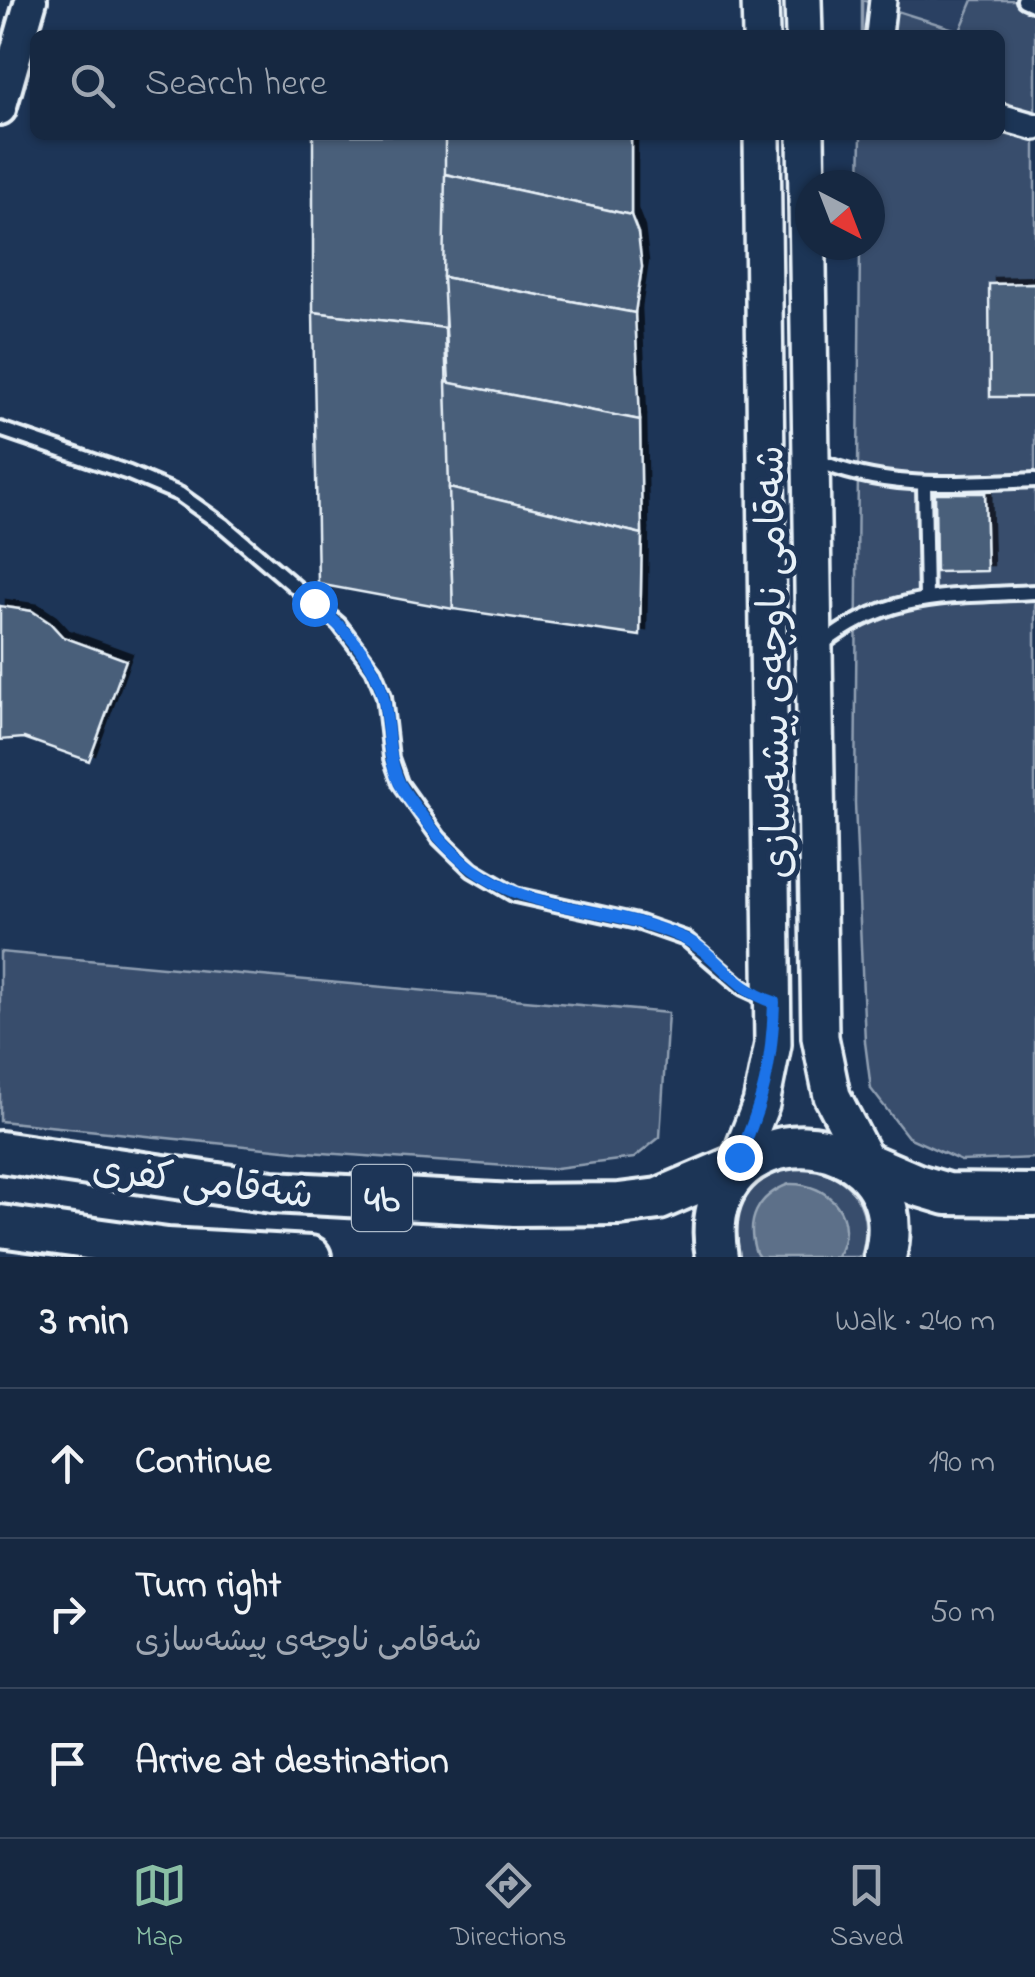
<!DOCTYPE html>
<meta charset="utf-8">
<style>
body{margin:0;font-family:"Indie Flower","Playpen Sans Arabic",sans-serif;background:#23344c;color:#f1f3f6}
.compass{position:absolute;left:795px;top:170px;width:90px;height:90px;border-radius:50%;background:#162841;box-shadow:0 2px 8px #0004;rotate:138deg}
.stop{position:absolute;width:30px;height:30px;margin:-22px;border:8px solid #1a73e8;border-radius:50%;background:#fff}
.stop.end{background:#1a73e8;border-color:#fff;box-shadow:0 2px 10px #0008}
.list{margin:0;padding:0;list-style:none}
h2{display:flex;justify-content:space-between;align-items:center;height:130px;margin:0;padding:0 40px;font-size:42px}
h2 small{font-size:32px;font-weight:400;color:#9ea6b1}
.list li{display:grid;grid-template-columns:65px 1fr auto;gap:30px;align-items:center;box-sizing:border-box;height:150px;padding:0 40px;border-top:2px solid #35445a}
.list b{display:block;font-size:38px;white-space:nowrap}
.list p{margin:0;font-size:32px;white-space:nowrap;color:#9ea6b1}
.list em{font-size:32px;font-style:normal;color:#9ea6b1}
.icon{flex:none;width:55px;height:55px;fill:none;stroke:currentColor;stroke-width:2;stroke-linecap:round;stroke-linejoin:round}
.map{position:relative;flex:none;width:1035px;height:1257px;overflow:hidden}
.search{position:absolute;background:#162841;box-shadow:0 2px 8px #0004;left:30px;right:30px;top:30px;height:110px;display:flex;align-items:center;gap:25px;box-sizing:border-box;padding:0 35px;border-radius:15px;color:#9ea6b1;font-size:38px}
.sheet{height:580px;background:#162841}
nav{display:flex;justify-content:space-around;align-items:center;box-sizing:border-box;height:140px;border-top:2px solid #35445a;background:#162841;font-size:28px;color:#9ea6b1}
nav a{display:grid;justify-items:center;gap:5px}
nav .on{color:#8abfa5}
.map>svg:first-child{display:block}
.built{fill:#2a4162}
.green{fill:#374d6c;stroke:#909fb2;stroke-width:2.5}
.water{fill:#5d7089;stroke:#95a4b5;stroke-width:2.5}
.building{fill:#495e7a;stroke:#e8f1f8;stroke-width:2.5;filter:url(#shadow)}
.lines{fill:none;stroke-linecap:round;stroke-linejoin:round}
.service-casing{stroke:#e8f1f8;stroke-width:20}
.minor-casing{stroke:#e8f1f8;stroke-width:32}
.tertiary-casing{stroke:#e8f1f8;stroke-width:38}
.secondary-casing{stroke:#e8f1f8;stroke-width:42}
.trunk-casing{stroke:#e8f1f8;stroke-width:48}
.service{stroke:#1d3557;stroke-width:12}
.minor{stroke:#1d3557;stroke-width:25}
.tertiary{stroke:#1d3557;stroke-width:30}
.secondary{stroke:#1d3557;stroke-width:35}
.trunk{stroke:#1d3557;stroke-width:40}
.route{stroke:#1a73e8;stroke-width:12}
.labels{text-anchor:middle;stroke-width:10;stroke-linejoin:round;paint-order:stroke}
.shield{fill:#1d3557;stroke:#abb9c8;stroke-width:2.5}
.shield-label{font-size:38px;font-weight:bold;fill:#e8f1f8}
.street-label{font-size:40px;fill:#e8f1f8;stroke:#1d3557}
</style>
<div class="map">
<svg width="1035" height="1257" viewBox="0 0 1035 1257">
<defs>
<filter id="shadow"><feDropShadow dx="6" dy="-6" stdDeviation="0" flood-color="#0009"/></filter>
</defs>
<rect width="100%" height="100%" fill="#1d3557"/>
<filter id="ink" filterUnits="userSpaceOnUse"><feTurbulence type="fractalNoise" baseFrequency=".01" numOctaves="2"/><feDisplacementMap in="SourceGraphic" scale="20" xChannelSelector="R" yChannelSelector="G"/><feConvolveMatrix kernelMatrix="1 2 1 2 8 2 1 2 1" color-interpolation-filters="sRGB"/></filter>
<g filter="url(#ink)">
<polygon class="built" points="861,0 973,0 961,31"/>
<g class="green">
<polygon points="862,0 960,31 973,0 1035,0 1035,1158 961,1161 908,1137 871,1089 865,1042 855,803 860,245 870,245 870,185 860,185 861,135 1000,135 1000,35 862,35"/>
<polygon points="0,952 668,1013 660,1137 634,1158 549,1169 294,1151 0,1121"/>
<path d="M 801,1165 C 851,1174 876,1207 861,1257 L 739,1257 C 725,1205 750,1172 801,1165 Z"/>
</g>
<path class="water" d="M 789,1184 C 830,1183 860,1218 837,1257 L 759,1257 L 756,1253 C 745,1221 757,1196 789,1184 Z"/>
<g class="building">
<polygon points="313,135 446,135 445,328 313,312"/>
<polygon points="445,135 631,135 631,215 445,174"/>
<polygon points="445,174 631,215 638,233 642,267 635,313 443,277"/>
<polygon points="443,277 635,313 640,420 449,383"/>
<polygon points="1035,283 1035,397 990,397 989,284"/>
<polygon points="313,312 445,328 453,609 318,584"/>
<polygon points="446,382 640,420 642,534 449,488"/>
<polygon points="449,488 642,534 640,636 453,609"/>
<polygon points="935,493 985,493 987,571 936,572"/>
<polygon points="0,606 32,611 50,623 63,637 126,660 89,761 24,738 0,740"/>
</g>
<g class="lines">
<defs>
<g id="service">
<polyline points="1024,0 1033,4"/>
<polyline points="0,429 129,473 179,494 224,526 339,624 373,669 384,696 391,758 400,783 439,838 472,870 515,895 637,922 686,939 743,988 771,1001"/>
<path d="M 816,460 C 887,491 960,483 1035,480"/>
<polyline points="924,484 926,599"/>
<path d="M 820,646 C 889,590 952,597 1035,592"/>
</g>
<g id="minor">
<polyline points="879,35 883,0"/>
<polyline points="1000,117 1035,127"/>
</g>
<polyline id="tertiary" points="0,109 31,0"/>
<g id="secondary">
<polyline points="760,0 761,35"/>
<polyline points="803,0 804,35"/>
<polyline points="806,135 820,1037 832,1096 861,1152 870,1177"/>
<polyline points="732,1178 761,1104 773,1044 762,135"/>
</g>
<g id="trunk">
<polyline points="0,1152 272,1192 514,1205 619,1204 659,1199 757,1157"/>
<polyline points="856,1159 917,1185 947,1194 1035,1195"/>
<polyline points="0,1226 167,1249 310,1257"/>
<path d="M 717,1257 C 689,1105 920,1114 885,1257"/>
</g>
</defs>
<use href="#service" class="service-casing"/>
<use href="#minor" class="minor-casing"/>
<use href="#tertiary" class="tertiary-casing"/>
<use href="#secondary" class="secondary-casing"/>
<use href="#trunk" class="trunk-casing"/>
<use href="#service" class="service"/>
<use href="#minor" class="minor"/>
<use href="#tertiary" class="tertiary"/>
<use href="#secondary" class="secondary"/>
<use href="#trunk" class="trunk"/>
</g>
</g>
<g class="lines" filter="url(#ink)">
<path class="route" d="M 314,603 C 344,628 376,659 384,700 C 389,727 387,756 399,782 C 407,798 419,812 430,826 C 503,923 584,895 681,937 C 718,953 730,988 774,1002 C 772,1064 764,1100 739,1157"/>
</g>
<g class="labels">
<rect class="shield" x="352" y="1165" width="60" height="66" rx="8"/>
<g class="shield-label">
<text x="382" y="1211">4b</text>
</g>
<g class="street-label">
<text transform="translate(772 662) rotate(-91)" y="14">شەقامی ناوچەی پیشەسازی</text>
<text transform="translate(203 1180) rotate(7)" y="14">شەقامی کفری</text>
</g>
</g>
</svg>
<svg class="compass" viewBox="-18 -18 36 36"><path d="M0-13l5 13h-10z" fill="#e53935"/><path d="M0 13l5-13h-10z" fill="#9ea6b1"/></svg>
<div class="stop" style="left:314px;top:603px"></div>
<div class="stop end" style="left:739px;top:1157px"></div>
<div class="search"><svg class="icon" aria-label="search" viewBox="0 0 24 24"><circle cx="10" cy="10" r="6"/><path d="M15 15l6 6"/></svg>Search here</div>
</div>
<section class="sheet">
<h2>3 min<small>Walk · 240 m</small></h2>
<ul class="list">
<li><svg class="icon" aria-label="ahead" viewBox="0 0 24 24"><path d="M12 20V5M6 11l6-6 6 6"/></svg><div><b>Continue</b></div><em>190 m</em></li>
<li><svg class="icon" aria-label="right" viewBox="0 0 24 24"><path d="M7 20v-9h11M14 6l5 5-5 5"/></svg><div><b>Turn right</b><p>شەقامی ناوچەی پیشەسازی</p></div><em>50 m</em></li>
<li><svg class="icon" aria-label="arrive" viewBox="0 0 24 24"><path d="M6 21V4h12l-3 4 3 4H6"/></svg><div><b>Arrive at destination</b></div></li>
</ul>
</section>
<nav>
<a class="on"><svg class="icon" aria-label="map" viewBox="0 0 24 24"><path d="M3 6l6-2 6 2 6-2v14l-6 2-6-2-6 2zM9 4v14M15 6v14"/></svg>Map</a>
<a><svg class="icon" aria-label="directions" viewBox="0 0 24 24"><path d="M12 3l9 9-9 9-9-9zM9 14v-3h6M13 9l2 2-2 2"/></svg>Directions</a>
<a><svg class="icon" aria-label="saved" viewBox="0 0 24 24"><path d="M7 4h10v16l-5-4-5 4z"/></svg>Saved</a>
</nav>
